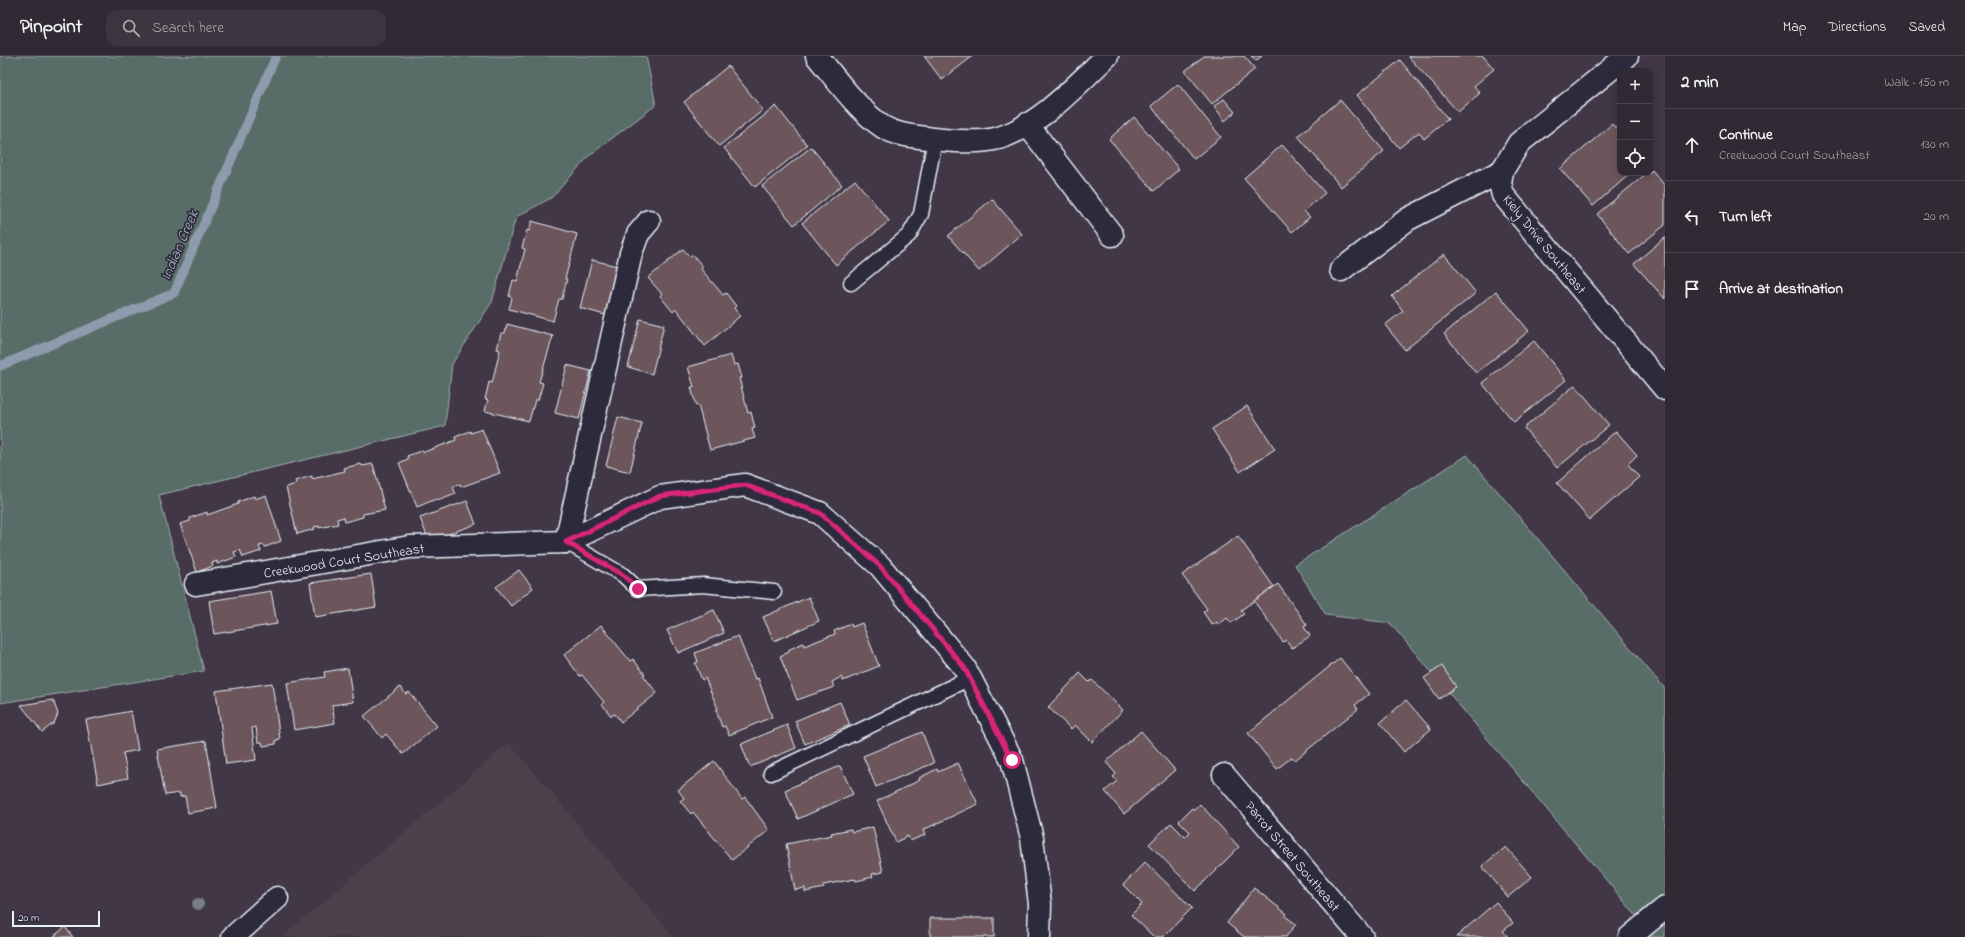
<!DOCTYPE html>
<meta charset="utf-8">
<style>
body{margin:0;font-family:"Indie Flower",sans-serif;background:#3d3540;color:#f1f3f6}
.controls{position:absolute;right:12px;top:12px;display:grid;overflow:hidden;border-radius:8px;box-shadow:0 2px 10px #0003}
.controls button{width:36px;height:36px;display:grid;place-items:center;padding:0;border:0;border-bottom:1px solid #4c454f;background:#312934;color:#f1f3f6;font:20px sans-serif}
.scale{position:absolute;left:12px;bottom:10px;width:88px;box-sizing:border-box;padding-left:4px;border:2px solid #e8f1f8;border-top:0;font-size:11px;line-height:14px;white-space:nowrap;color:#e8f1f8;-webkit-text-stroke:3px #2f2a3d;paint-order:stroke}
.stop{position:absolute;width:12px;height:12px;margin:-9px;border:3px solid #db2777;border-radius:50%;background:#fff}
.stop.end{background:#db2777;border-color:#fff;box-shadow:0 1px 4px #0008}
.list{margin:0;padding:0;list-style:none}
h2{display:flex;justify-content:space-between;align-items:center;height:52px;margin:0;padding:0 16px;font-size:17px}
h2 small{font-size:13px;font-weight:400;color:#a8a6ac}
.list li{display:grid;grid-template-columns:26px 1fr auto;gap:12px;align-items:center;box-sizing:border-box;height:72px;padding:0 16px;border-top:1px solid #4c454f}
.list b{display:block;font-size:15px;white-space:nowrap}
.list p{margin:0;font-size:13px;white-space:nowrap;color:#a8a6ac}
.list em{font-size:13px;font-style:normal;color:#a8a6ac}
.icon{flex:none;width:22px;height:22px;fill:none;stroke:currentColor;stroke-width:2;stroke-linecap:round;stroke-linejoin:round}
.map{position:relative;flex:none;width:1665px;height:881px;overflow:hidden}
header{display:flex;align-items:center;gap:24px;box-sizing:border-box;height:56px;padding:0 20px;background:#312934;border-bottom:1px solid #4c454f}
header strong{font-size:19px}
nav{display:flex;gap:22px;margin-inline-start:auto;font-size:14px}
.search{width:280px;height:36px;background:#3d3540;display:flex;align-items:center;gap:10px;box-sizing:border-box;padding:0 14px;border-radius:12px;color:#a8a6ac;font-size:15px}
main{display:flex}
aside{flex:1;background:#312934}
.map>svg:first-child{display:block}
.built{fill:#4e404c}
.green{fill:#586d67;stroke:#a0afb0}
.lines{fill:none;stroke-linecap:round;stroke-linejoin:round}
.stream{stroke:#8d9bad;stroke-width:9}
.building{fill:#6c565b;stroke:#e8f1f8}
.service-casing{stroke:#e8f1f8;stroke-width:17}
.minor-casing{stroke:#e8f1f8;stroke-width:25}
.service{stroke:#2f2a3d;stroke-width:14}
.minor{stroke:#2f2a3d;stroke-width:22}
.tree{fill:#797d84}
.route{stroke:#db2777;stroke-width:5}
.labels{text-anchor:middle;stroke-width:3.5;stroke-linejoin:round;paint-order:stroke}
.street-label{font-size:14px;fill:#e8f1f8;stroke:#2f2a3d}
.water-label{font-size:15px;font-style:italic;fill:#abb8c6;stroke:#2f2a3d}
</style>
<header>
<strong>Pinpoint</strong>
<div class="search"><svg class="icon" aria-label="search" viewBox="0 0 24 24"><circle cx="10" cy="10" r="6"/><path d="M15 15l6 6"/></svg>Search here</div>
<nav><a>Map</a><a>Directions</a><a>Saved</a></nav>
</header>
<main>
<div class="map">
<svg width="1665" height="881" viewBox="0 0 1665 881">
<rect width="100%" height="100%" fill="#413746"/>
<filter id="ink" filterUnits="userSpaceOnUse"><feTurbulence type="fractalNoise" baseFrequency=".025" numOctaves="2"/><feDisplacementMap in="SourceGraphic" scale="8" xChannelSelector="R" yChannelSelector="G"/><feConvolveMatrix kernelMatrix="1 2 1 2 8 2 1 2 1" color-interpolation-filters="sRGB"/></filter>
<g filter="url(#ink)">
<polygon class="built" points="509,687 674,881 282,881"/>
<g class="green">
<polygon points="0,0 646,0 656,49 590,99 551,142 516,161 492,246 452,308 445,370 159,439 204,615 0,647"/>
<polygon points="1467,399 1665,633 1665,881 1630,881 1644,869 1390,567 1326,559 1295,509"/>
</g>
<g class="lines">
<polyline class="stream" points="0,310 174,237 276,0"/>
</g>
<g class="building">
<polygon points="924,0 973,0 942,24"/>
<polygon points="1204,0 1244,0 1255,13 1212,48 1185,15"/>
<polygon points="1251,0 1262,0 1256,5"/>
<polygon points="1408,0 1483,0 1494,13 1474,30 1480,37 1458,56"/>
<polygon points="1400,4 1448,63 1424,83 1419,76 1399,92 1357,39"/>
<polygon points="728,10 763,54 719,90 684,46"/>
<polygon points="1178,28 1221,81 1194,103 1151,50"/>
<polygon points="1224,43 1235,56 1225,65 1214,50"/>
<polygon points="1340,44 1384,95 1341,131 1298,80"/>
<polygon points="776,50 807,89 755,131 724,92"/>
<polygon points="1134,61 1179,113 1154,135 1109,83"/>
<polygon points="1612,68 1620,77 1620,117 1631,117 1593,150 1560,113"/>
<polygon points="1282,89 1325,137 1304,155 1310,161 1292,176 1244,122"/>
<polygon points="811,91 842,129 794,169 762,130"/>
<polygon points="1652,114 1665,130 1665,169 1629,198 1597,158 1647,117 1650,117"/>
<polygon points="855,124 889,165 836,209 802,167"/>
<polygon points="992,143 1022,178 979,215 948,180"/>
<polygon points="532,165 577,178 565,223 567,223 562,243 559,243 553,265 509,253 512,242 509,240 513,224 517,225 525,193 522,192 527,174 529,175"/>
<polygon points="1665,181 1665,243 1634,208"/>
<polygon points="683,193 690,201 693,199 703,211 701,213 723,239 726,237 736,250 734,252 740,260 705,290 676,253 673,256 660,240 662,238 648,222"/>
<polygon points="1444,198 1476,237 1405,294 1385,269 1403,255 1392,240"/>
<polygon points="592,204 617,210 605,259 580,252"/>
<polygon points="1496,235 1529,275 1476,317 1444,278"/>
<polygon points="640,263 664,269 652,318 628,311"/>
<polygon points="507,268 553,280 539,326 543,327 538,344 535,344 529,365 485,355 488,344 485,343 489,326 492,327 500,294 497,293 501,277 505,277"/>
<polygon points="1534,285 1566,324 1514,366 1482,327"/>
<polygon points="731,299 734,309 738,308 742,322 739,322 748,357 751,356 755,372 752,373 755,382 710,394 698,349 696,350 691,331 694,331 688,311"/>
<polygon points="567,309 591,315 579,363 555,357"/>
<polygon points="1575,329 1609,369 1557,412 1524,372"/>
<polygon points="1247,350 1275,393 1240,416 1212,373"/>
<polygon points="618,361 642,367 630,416 606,410"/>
<polygon points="482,373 500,417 461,431 460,428 453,431 456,438 437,445 436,443 417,451 399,407 408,403 407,400 423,394 424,396 456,384 455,381 470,375 471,377"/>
<polygon points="1616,375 1637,399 1628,408 1639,421 1590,464 1557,427"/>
<polygon points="361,408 362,410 373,408 385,454 363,458 363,461 345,466 344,461 337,463 338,468 319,472 319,470 314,471 315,473 297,478 286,431 296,428 295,425 312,420 312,423 345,415 344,412"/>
<polygon points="266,439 281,485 265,491 264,489 259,490 261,495 243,501 240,494 234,496 236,501 217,508 217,505 212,507 213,510 197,516 180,468 190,465 190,462 207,456 207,459 238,448 238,446 254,440 255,443"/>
<polygon points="467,445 476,468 429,485 420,462"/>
<polygon points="1238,480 1274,531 1241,554 1244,558 1231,567 1227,562 1218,569 1217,566 1212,569 1203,556 1207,553 1182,519"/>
<polygon points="519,514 533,532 511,550 496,531"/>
<polygon points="371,518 376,551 315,561 310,527"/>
<polygon points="1278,528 1307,569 1304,571 1310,580 1292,592 1286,584 1283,586 1254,545"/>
<polygon points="271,535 277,568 214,578 209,545"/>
<polygon points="809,541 819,565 774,585 763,561"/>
<polygon points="714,554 724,577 678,597 667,574"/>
<polygon points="862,567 879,610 843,625 841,621 832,626 834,631 797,644 780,600 789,596 788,594 803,587 804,590 835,578 834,575 851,568 852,571"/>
<polygon points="601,569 630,605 633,603 645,618 643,619 657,637 621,666 615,658 611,660 602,648 604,646 582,619 580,620 564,599"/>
<polygon points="738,580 755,623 758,622 772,661 729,679 725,670 722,671 716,654 718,653 705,622 702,624 695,607 698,606 695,597"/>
<polygon points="1340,602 1369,638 1355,649 1358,653 1295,704 1292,701 1277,713 1248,677"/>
<polygon points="1442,610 1456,631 1439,643 1424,622"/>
<polygon points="348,612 353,646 332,649 335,667 294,674 287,627 325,621 324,616"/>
<polygon points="1080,617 1089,626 1092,624 1123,654 1092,686 1075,669 1071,673 1048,651"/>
<polygon points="272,627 280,683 276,684 276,688 263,690 262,686 258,686 256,671 252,672 256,704 226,708 216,635"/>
<polygon points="400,631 406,638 409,636 437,670 403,698 386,678 382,682 364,660"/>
<polygon points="53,644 58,658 54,667 42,676 21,649"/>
<polygon points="1406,644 1431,673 1404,696 1380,667"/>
<polygon points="840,646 850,669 805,688 795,665"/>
<polygon points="131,655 138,694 123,697 128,722 98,728 86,664"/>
<polygon points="787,669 796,692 750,711 741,688"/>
<polygon points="1141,675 1175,714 1124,758 1105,735 1117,725 1113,721 1116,718 1106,706"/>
<polygon points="922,676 934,707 876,731 863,700"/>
<polygon points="206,685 217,752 188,757 185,740 180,741 180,737 165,739 157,693"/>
<polygon points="714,705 742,743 745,741 769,774 732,804 693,756 691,758 680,745 684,742 678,734"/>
<polygon points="958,707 978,748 923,774 925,779 910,785 908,780 896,786 877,745 920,724 919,722 937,713 938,716"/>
<polygon points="840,710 853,738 798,763 785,734"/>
<polygon points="1200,748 1239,791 1195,835 1149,788 1171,767 1185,781 1190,776 1179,765 1192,752 1194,754"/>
<polygon points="873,771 883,816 872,818 873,821 856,825 855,823 823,829 824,832 805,836 805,832 795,834 786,788 832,779 831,777 851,773 852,776"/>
<polygon points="1506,791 1532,821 1508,841 1482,810"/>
<polygon points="1145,806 1192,852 1163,881 1154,881 1131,859 1142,848 1123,829"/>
<polygon points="1254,832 1287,858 1285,860 1296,868 1286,881 1244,881 1227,867"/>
<polygon points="1496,846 1513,867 1503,875 1508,881 1456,881"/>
<rect x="930" y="862" width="64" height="19"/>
<polygon points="65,871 73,881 53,881"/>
</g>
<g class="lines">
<defs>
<g id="service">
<polyline points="851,227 909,179 921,158 935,83"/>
<polyline points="566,486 623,519 638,533 703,529 774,536"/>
<polyline points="771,717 970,622"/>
</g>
<g id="minor">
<path d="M 817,0 C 836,23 858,54 883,71 C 898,80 916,80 933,83 C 951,85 981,87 999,82 C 1042,68 1075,30 1107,0"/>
<polyline points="1627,0 1519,87 1502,115 1500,127 1503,139 1665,333"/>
<polyline points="1027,68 1112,179"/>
<polyline points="1341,214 1408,163 1502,115"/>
<polyline points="566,486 631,197 638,178 649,165"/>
<polyline points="196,528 410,491 566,486 660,441 745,429 820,457 880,510 964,611 970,622 1012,704 1032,782 1040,848 1039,881"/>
<polyline points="1224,719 1362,881"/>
<polyline points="233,881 277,842"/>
<polyline points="1630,881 1665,852"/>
</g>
</defs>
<use href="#service" class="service-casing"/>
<use href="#minor" class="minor-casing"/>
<use href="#service" class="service"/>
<use href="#minor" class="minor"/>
</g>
<circle class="tree" cx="198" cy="848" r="6"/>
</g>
<g class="lines" filter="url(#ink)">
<polyline class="route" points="638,533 623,519 566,486 660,440 745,429 820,457 880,510 964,611 1012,704"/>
</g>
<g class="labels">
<g class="street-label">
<text transform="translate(1545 188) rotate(51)" y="5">Kiely Drive Southeast</text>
<text transform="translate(344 504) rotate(-9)" y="5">Creekwood Court Southeast</text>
<text transform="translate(1293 800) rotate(50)" y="5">Parrot Street Southeast</text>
</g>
<g class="water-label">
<text transform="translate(179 189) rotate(-67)" y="5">Indian Creek</text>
</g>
</g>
</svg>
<div class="controls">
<button>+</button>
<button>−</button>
<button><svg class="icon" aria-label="locate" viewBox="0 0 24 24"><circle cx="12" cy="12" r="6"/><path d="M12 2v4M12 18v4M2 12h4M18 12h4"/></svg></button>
</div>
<div class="scale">20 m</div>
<div class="stop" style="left:1012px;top:704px"></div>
<div class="stop end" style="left:638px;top:533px"></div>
</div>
<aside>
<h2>2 min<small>Walk · 150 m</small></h2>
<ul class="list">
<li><svg class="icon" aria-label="ahead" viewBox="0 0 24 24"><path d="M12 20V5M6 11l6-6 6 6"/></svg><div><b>Continue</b><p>Creekwood Court Southeast</p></div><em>130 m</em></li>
<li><svg class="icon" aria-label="left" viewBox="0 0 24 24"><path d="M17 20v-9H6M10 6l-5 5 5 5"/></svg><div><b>Turn left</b></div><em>20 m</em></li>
<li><svg class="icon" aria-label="arrive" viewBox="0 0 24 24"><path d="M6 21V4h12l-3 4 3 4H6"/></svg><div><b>Arrive at destination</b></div></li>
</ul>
</aside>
</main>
